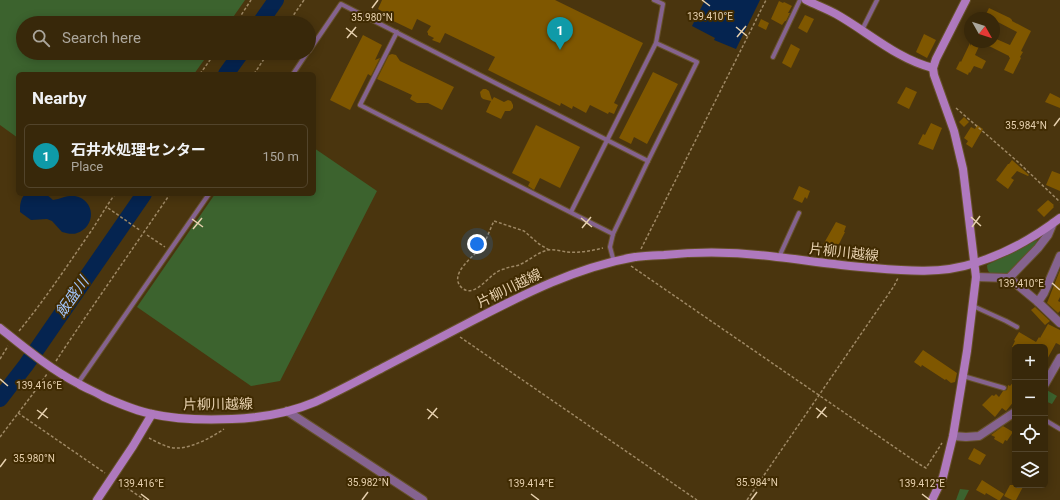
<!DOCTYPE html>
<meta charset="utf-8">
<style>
body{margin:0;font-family:Roboto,"Noto Sans JP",sans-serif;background:#3f3013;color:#f1f3f6}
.controls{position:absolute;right:12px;bottom:12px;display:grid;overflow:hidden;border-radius:6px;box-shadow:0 2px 10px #0003}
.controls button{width:36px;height:36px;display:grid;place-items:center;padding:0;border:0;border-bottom:1px solid #52442b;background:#38280a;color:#f1f3f6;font:20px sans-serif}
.compass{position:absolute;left:964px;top:12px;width:36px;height:36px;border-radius:50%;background:#38280a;box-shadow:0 2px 10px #0003;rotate:129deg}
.you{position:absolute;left:477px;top:244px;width:14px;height:14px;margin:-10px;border:3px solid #fff;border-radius:50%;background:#1a73e8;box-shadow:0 0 0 6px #1a73e833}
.badge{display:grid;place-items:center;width:26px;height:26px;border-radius:50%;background:#ea580c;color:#fff;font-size:13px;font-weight:700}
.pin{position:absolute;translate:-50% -33px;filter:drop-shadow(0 1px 2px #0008)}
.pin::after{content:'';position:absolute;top:21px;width:14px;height:12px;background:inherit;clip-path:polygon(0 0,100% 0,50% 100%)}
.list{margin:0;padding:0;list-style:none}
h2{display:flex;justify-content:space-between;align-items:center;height:52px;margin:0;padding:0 16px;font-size:17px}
h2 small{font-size:13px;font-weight:400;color:#aba69c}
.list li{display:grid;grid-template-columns:26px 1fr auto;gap:12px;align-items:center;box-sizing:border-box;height:64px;margin:0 8px 8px;padding:0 8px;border:1px solid #52442b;border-radius:6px}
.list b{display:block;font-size:15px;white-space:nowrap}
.list p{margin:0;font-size:13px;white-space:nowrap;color:#aba69c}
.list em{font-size:13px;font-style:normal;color:#aba69c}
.icon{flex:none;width:22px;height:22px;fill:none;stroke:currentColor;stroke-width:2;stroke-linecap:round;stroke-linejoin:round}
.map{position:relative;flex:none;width:1060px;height:500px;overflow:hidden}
.search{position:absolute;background:#38280a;box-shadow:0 2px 10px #0003;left:16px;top:16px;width:300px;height:44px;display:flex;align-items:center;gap:10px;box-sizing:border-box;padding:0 14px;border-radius:22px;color:#aba69c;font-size:15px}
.panel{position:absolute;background:#38280a;box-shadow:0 2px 10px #0003;left:16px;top:72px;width:300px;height:124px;border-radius:6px}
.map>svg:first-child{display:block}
.green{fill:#3c632e}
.water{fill:#052450}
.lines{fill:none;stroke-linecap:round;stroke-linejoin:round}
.river{stroke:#052450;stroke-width:16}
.building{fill:#7f5700}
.lane-casing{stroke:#66512b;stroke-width:6}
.street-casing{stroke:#66512b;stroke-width:10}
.secondary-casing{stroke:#66512b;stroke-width:10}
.path{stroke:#9e8864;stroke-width:1.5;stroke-dasharray:3 2;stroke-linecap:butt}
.lane{stroke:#85638f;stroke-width:4}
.street{stroke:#85638f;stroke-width:8}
.secondary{stroke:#af79be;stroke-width:8}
.ticks{fill:none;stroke:#e6d0ae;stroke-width:1.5}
.labels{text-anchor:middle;stroke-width:4;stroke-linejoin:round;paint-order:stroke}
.street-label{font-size:14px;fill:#e6d0ae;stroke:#402b02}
.water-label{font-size:15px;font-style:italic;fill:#a0c3f9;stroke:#402b02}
.ticks-label{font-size:10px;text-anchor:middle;fill:#e6d0ae;stroke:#402b02;stroke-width:4;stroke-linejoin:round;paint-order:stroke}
</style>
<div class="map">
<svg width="1060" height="500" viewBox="0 0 1060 500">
<rect width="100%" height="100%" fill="#4a350e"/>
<g class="green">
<polygon points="0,0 245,0 229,23 23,23 23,53 209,53 194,74 18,74 18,138 0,125"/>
<polygon points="314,148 377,191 280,381 251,386 137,307 215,194 314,194"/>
<path d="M 1037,240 L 1038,242 L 1006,275 C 997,275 987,277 987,265 Z"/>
<polygon points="1045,389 1057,396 1052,404 1045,401"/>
<polygon points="960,489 969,490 964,500 956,500"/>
</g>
<g class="water">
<polygon points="705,0 760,0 736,49 714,40 715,38 692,26"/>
<path d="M 25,194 L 46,194 L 53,200 C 61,199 67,195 75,196 C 96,200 96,227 77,233 C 73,235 66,233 62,232 L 52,221 L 47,219 L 31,220 L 20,212 C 20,205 20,200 25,194 Z"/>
</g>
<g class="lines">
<g class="river">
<polyline points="260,23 276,0"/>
<polyline points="226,74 241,53"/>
<polyline points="0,399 26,365 144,194"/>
</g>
</g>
<g class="building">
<polygon points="382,0 555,0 643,43 614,103 618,105 614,114 609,112 608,114 590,105 586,113 573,106 572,109 561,103 560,106 488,70 495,57 445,33 440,43 432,40 434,38 428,35 428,33 427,32 431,26 417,19 412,30 385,17 387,14 378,9"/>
<polygon points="779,1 783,3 784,2 792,6 788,13 790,13 786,21 785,21 782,25 771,19"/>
<polygon points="989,8 1010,18 1012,20 1012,21 1031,31 1021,51 1023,52 1020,57 1021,58 1013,74 1004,70 1010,58 1009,57 1009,56 981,42 975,55 986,61 982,69 974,66 970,73 969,72 968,75 956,69 960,61 961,62 970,43 970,46 972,42 994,42 994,38 1010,45 1017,32 994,20 994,18 984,18"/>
<polygon points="805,15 814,19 807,33 798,28"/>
<polygon points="761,19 769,23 766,30 758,26"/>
<polygon points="924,34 936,40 927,58 916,52"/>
<polygon points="363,35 382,45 375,60 380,58 371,76 368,74 350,110 330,100"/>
<polygon points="791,44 800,49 791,68 782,63"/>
<polygon points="392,54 396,55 400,61 454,87 442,110 428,103 417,103 410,99 412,95 377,79 389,55"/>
<polygon points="653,72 678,84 647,144 634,137 631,144 619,138"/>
<polygon points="906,87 917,92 909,109 897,103"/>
<polygon points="483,89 486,89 489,91 492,100 494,97 504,102 508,100 511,101 513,105 513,108 510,111 505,111 501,119 486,112 491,101 483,99 481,97 480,92"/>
<polygon points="1050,93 1060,98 1060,108 1045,102"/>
<polygon points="964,117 969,122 964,127 959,122"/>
<polygon points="931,123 942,128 933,150 918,144 923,134 925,135"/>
<polygon points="536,125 580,147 560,188 540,178 534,190 528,186 530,182 512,173"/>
<polygon points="977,125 983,129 972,148 966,144 968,141 964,138 971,127 975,129"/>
<polygon points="1012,160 1029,175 1028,176 1017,171 1011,178 1014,180 1008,189 996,180 1008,164 1009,164"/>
<polygon points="1052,171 1060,174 1060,191 1046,185"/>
<polygon points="799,186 810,191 807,199 805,197 802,203 793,199"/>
<polygon points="1048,200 1054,205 1053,206 1054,207 1044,217 1037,210"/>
<polygon points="836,222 846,226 844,232 845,232 837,248 835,247 834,250 823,245"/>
<polygon points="1060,270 1060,297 1058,301 1060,302 1060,311 1058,313 1047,303"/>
<polygon points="1035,307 1050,321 1045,325 1031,310"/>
<polygon points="1048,324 1060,330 1060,345 1056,343 1045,363 1045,347 1012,347 1015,341 1014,340 1019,332 1036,342 1039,337 1040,338"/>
<polygon points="923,350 957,373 955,382 951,383 946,379 945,380 922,365 921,367 914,362"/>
<polygon points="1015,380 1015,400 1006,411 1002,408 995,417 982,405 992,395 994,396 996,394 999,397 1003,391 1007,390 1008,385 1010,386"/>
<polygon points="1003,426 1013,432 1007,441 1005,440 1003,444 994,439 995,437 991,435"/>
<polygon points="974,448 986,455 980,465 968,459"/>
<polygon points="982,480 1004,494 1000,500 998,500 986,493 985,495 976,490"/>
<polygon points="1010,485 1024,485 1016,500 1012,500 1004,496"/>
</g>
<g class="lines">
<defs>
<g id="lane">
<polyline points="862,30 877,0"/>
<polyline points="397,32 360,105 613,234"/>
<polyline points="309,51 341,4 648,161"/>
<polyline points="773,57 800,0"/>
<polyline points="293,74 307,53"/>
<polyline points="571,212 656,43"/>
<polyline points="779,257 799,213"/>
<polyline points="614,262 610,247 613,234 648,161 697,62 656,43 663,4 654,0"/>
<polyline points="973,306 1006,321 1017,327"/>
<polyline points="963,376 1004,388"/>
<polyline points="78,383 209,194"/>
<polyline points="1045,420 1060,429"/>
</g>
<g id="street">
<polyline points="976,277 1009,278 1038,302 1060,323"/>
<polyline points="1009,278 1038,248 1048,235 1053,223"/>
<polyline points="1038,302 1044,293 1060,256"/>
<polyline points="1045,384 1060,358"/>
<polyline points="287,411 423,500"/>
<polyline points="953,436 966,437 979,436 1015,412"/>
</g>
<g id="secondary">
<path d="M 806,0 C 816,5 827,9 836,14 C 868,32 897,59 933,68"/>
<path d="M 0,328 C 25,348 50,369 79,384 C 87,389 96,392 104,397 C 120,404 136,411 152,414 C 178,420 206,420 232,419 C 259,418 289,413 315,402 C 339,391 363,378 386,366 C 415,351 443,336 472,321 C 524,294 577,267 635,257 C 645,256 654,255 664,255 C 702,251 740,252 777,257 C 796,259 815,262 834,264 C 847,266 860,267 873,268 C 907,271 942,274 975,263 C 1005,254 1035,237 1060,218"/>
<polyline points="97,500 133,446 152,414"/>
<polyline points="932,500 943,477 953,436 967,351 976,277 963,169 954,131 934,75 933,68 936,59 966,0"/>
</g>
</defs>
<use href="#lane" class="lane-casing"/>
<use href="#street" class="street-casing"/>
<use href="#secondary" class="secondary-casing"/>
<g class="path">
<polyline points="236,23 251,0"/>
<polyline points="288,23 304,0"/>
<polyline points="200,74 215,53"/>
<polyline points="254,74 268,53"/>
<polyline points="956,108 1018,162 1060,202"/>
<polyline points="108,208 141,231"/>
<polyline points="147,235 165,247"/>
<polyline points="641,249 766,0"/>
<path d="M 549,250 L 539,244 L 524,231 L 494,221 C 490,229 487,239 482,246 C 475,256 447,274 462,288 C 473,297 485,281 493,275 C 496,272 500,270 504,269 C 510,266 516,267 521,264 C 530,260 538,252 548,250 C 554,249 561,251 567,252 C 579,253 591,251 603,248"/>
<polyline points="631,266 919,464 926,468 942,443"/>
<path d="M 19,331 C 43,302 65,269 87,237 C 97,223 105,208 115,194"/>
<polyline points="460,337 697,500"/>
<polyline points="0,359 8,346"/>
<path d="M 56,361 C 93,305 132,250 170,194"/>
<polyline points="18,413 105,473"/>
<polyline points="0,437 32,395 47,374"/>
<path d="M 149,438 C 155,441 162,445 169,447 C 185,452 211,438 224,429"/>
<polyline points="118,482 145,500"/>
<polyline points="747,500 894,286 898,278"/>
</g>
<use href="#lane" class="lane"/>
<use href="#street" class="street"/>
<use href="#secondary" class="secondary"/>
</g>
<path class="ticks" d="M 702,0 L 710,6M 372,8 L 378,0M 736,27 L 747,36M 346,28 L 357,37M 737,37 L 746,26M 347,38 L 356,27M 1054,126 L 1060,118M 971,217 L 981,226M 581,218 L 592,227M 192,219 L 203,227M 972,227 L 980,216M 582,228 L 591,217M 193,229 L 202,218M 1052,283 L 1060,290M 0,379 L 8,386M 816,408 L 827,417M 427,409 L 438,418M 37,410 L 48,418M 817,418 L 826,407M 38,419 L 47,408M 428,419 L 437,408M 0,467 L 6,459M 141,494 L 149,500M 531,494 L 539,500M 922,494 L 930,500M 362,500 L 368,492M 751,500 L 757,492"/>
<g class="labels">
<g class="street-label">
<text transform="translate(844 252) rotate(6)" y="5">片柳川越線</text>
<text transform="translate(509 288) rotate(-26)" y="5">片柳川越線</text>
<text transform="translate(218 404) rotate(-1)" y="5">片柳川越線</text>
</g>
<g class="water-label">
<text transform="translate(72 297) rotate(-55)" y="5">飯盛川</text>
</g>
</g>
<g class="ticks-label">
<text x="710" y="20">139.410°E</text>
<text x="372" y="21">35.980°N</text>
<text x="1026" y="129">35.984°N</text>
<text x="1021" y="287">139.410°E</text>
<text x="39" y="389">139.416°E</text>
<text x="34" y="462">35.980°N</text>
<text x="368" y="486">35.982°N</text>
<text x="757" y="486">35.984°N</text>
<text x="141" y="487">139.416°E</text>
<text x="531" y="487">139.414°E</text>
<text x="922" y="487">139.412°E</text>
</g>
</svg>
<div class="controls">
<button>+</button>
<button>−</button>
<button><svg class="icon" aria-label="locate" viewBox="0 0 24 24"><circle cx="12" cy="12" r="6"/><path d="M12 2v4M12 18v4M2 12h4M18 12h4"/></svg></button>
<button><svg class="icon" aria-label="layers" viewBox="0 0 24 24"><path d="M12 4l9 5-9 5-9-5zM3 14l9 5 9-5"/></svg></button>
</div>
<svg class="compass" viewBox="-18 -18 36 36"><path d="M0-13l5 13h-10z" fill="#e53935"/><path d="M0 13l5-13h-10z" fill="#aba69c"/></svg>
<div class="you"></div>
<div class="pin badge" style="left:560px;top:50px;background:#0f9aa8">1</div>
<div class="search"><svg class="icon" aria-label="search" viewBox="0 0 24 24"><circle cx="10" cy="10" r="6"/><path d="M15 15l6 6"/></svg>Search here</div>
<section class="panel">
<h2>Nearby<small></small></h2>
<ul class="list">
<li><span class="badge" style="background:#0f9aa8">1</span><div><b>石井水処理センター</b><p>Place</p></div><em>150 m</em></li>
</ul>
</section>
</div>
